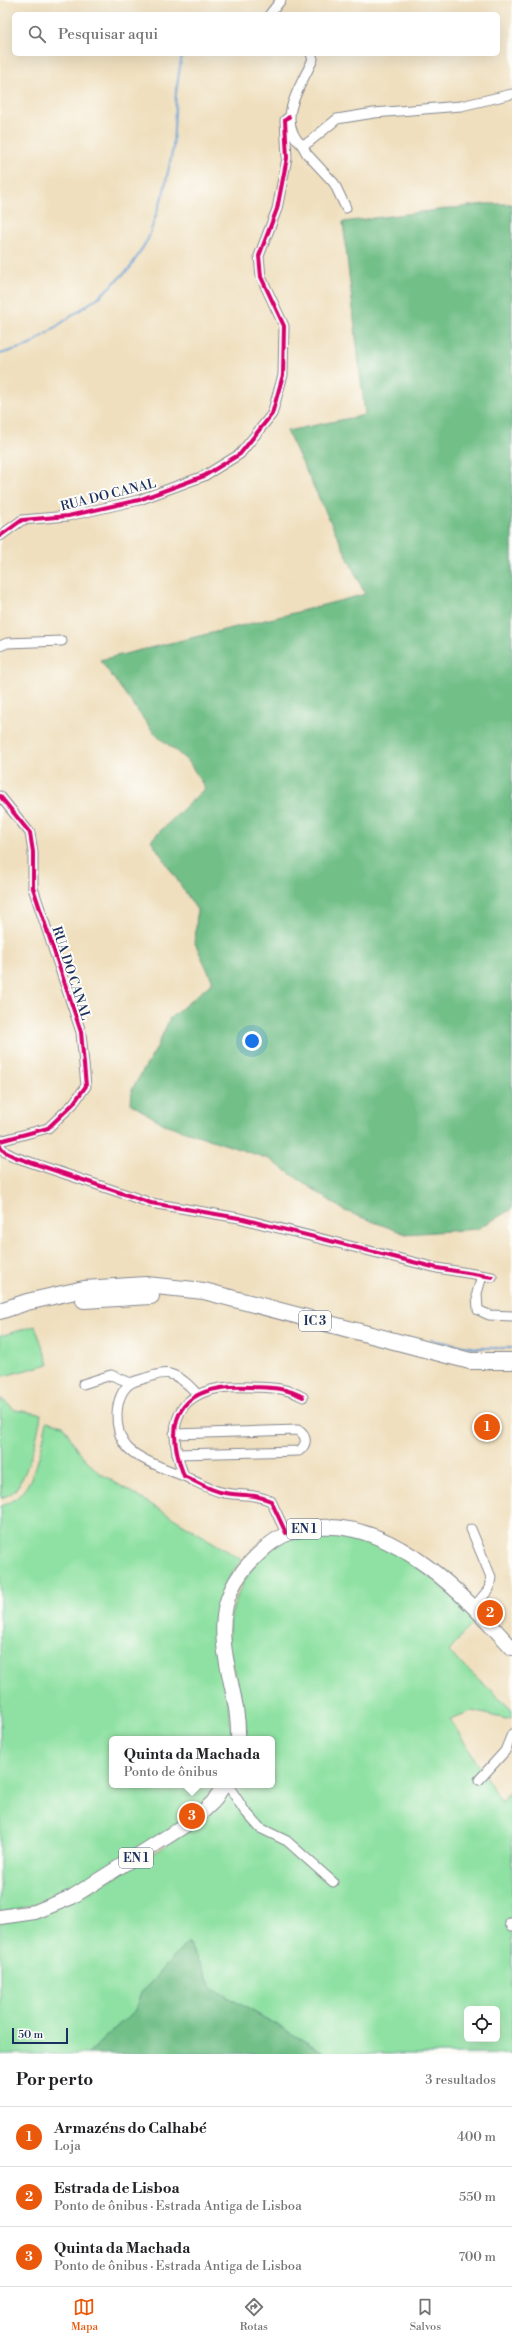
<!DOCTYPE html>
<html lang="pt">
<meta charset="utf-8">
<style>
body{margin:0;font-family:"Libre Bodoni",serif;background:#f6f6f6;color:#202124}
.controls{position:absolute;right:12px;bottom:12px;display:grid;overflow:hidden;border-radius:6px;box-shadow:0 4px 16px #0002}
.controls button{width:36px;height:36px;display:grid;place-items:center;padding:0;border:0;border-bottom:1px solid #e0e0e0;background:#fff;color:#202124;font:20px sans-serif}
.scale{position:absolute;left:12px;bottom:10px;width:56px;box-sizing:border-box;padding-left:4px;border:2px solid #1b2f5e;border-top:0;font-size:11px;line-height:14px;white-space:nowrap;color:#1b2f5e;-webkit-text-stroke:3px #fdfcf7;paint-order:stroke}
.you{position:absolute;left:252px;top:1041px;width:14px;height:14px;margin:-10px;border:3px solid #fff;border-radius:50%;background:#1a73e8;box-shadow:0 0 0 6px #1a73e833}
.badge{display:grid;place-items:center;width:26px;height:26px;border-radius:50%;background:#ea580c;color:#fff;font-size:13px;font-weight:700}
.pin{position:absolute;translate:-50% -50%;border:2px solid #fff;box-shadow:0 1px 4px #0006}
.popup{position:absolute;left:109px;top:1736px;width:166px;height:52px;box-sizing:border-box;display:grid;place-content:center;border-radius:6px;background:#fff;filter:drop-shadow(0 1px 3px #0005);font-size:13px;white-space:nowrap;color:#757577}
.popup b{font-size:15px;color:#202124}
.popup::after{content:'';position:absolute;left:50%;top:100%;margin-left:-8px;border:8px solid transparent;border-top-color:#fff}
.list{margin:0;padding:0;list-style:none}
h2{display:flex;justify-content:space-between;align-items:center;height:52px;margin:0;padding:0 16px;font-size:17px}
h2 small{font-size:13px;font-weight:400;color:#757577}
.list li{display:grid;grid-template-columns:26px 1fr auto;gap:12px;align-items:center;box-sizing:border-box;height:60px;padding:0 16px;border-top:1px solid #e0e0e0}
.list b{display:block;font-size:15px;white-space:nowrap}
.list p{margin:0;font-size:13px;white-space:nowrap;color:#757577}
.list em{font-size:13px;font-style:normal;color:#757577}
.icon{flex:none;width:22px;height:22px;fill:none;stroke:currentColor;stroke-width:2;stroke-linecap:round;stroke-linejoin:round}
.map{position:relative;flex:none;width:512px;height:2054px;overflow:hidden}
.search{position:absolute;background:#fff;box-shadow:0 4px 16px #0002;left:12px;right:12px;top:12px;height:44px;display:flex;align-items:center;gap:10px;box-sizing:border-box;padding:0 14px;border-radius:6px;color:#757577;font-size:15px}
.sheet{height:232px;background:#fff}
nav{display:flex;justify-content:space-around;align-items:center;box-sizing:border-box;height:56px;border-top:1px solid #e0e0e0;background:#fff;font-size:11px;color:#757577}
nav a{display:grid;justify-items:center;gap:2px}
nav .on{color:#ea580c}
.map>svg:first-child{display:block}
.green{fill:#8ee1a2;stroke:#548880;fill-rule:evenodd}
.forest{fill:#72bf88;stroke:#467773}
.lines{fill:none;stroke-linecap:round;stroke-linejoin:round}
.stream{stroke:#659ed4;stroke-width:2}
.street-casing{stroke:#85878e;stroke-width:11}
.primary-casing{stroke:#85878e;stroke-width:16}
.highway-casing{stroke:#85878e;stroke-width:18}
.street{stroke:#fff;stroke-width:9}
.primary{stroke:#fff;stroke-width:14}
.highway{stroke:#fff;stroke-width:16}
.cycleway-casing{stroke:#fdfcf7;stroke-width:6}
.cycleway{stroke:#d6006c;stroke-width:4}
.labels{text-anchor:middle;stroke-width:4;stroke-linejoin:round;paint-order:stroke}
.shield{fill:#fdfcf7;stroke:#5f6c8c;stroke-width:1}
.shield-label{font-size:12px;font-weight:bold;fill:#1b2f5e}
.street-label{font-size:13px;fill:#1b2f5e;stroke:#fdfcf7}
</style>
<div class="map">
<svg width="512" height="2054" viewBox="0 0 512 2054">
<rect width="100%" height="100%" fill="#fdfcf7"/>
<filter id="ink" filterUnits="userSpaceOnUse"><feTurbulence type="fractalNoise" baseFrequency=".025" numOctaves="2"/><feDisplacementMap in="SourceGraphic" scale="8" xChannelSelector="R" yChannelSelector="G"/><feConvolveMatrix kernelMatrix="1 2 1 2 8 2 1 2 1" color-interpolation-filters="sRGB"/></filter>
<filter id="wash" filterUnits="userSpaceOnUse"><feTurbulence type="fractalNoise" baseFrequency=".012" numOctaves="4" result="noise"/><feDisplacementMap in="SourceGraphic" scale="16" xChannelSelector="R" yChannelSelector="G"/><feGaussianBlur stdDeviation="0.9" result="paint"/><feColorMatrix in="noise" values="0 0 0 0 0 0 0 0 0 0 0 0 0 0 0 0 0 1.4 0 .05"/><feComposite in="paint" operator="in"/></filter>
<g filter="url(#wash)">
<rect width="100%" height="100%" fill="#efdfbe"/>
<g class="green">
<polygon points="35,1326 49,1364 0,1377 0,1336"/>
<path d="M 0,1398 L 15,1410 L 41,1414 C 39,1432 26,1482 12,1493 C 9,1495 4,1497 1,1498 Z"/>
<path d="M 47,1421 L 63,1425 L 78,1451 L 98,1472 L 242,1560 C 232,1571 226,1583 221,1597 C 205,1650 233,1688 231,1739 L 112,1739 L 112,1785 L 216,1785 C 192,1824 136,1850 97,1872 C 83,1880 70,1890 55,1897 C 38,1905 19,1909 0,1913 L 0,1506 C 34,1499 41,1450 47,1421 Z"/>
<path d="M 332,1533 C 345,1535 359,1536 371,1541 C 412,1556 446,1591 478,1619 L 462,1635 L 449,1652 L 512,1710 L 512,1717 L 506,1719 L 472,1711 L 450,1719 L 502,1803 L 512,1787 L 512,1917 L 506,1926 L 512,1931 L 512,2054 L 327,2054 L 212,1988 L 188,1942 L 141,1993 L 135,2010 L 87,2054 L 0,2054 L 0,1923 L 94,1889 L 144,1860 L 199,1824 L 218,1806 L 234,1785 L 272,1785 L 272,1739 L 246,1739 C 248,1707 233,1678 229,1646 C 225,1608 251,1552 289,1538 C 303,1534 318,1534 332,1533 ZM 467,2009 L 497,2009 L 497,2039 L 467,2039 Z"/>
</g>
<g class="forest">
<polygon points="485,204 512,204 512,1209 477,1229 406,1234 345,1211 269,1159 164,1124 131,1104 132,1089 155,1051 170,1018 213,982 195,943 197,910 151,840 205,788 189,762 154,733 100,660 286,615 365,594 287,431 365,415 343,222"/>
<polygon points="188,1942 212,1988 327,2054 87,2054 135,2010 141,1993"/>
</g>
<g class="lines">
<g class="stream">
<polyline points="0,354 30,345 100,296 130,268 148,239 164,191 173,148 176,92 182,54"/>
<polyline points="431,1340 476,1348 512,1348"/>
</g>
</g>
</g>
<g filter="url(#ink)">
<g class="lines">
<defs>
<g id="street">
<polyline points="270,14 281,0"/>
<path d="M 311,54 L 313,59 C 302,85 274,120 302,145 L 309,142 L 337,119 L 374,113 L 461,106 L 512,94"/>
<polyline points="302,145 307,154 334,183 346,208"/>
<polyline points="0,536 22,520 68,516 139,500 204,476 240,454 272,414 283,375 284,326 261,277 259,256 277,209 287,158 285,120 289,117"/>
<polyline points="0,646 7,643 62,641"/>
<polyline points="0,796 30,833 33,852 33,888 81,1032 86,1086 73,1104 48,1128 0,1141"/>
<polyline points="0,1146 5,1152 15,1157 151,1203 239,1218 437,1268 492,1277"/>
<polyline points="482,1276 477,1293 478,1310 489,1315 512,1316"/>
<polyline points="83,1384 111,1375 131,1383"/>
<path d="M 174,1434 L 298,1430 C 307,1436 308,1444 299,1451 L 177,1454"/>
<path d="M 184,1476 C 170,1471 136,1458 127,1447 C 113,1432 113,1395 131,1383 C 136,1380 144,1379 149,1377 C 155,1375 164,1372 170,1374 C 181,1377 189,1385 197,1394"/>
<polyline points="471,1529 491,1577 489,1589 474,1607"/>
<path d="M 286,1533 L 271,1501 C 252,1493 244,1496 225,1493 C 211,1491 197,1482 184,1476 C 160,1413 185,1383 251,1387 C 271,1388 285,1387 303,1397"/>
<polyline points="479,1780 505,1751 512,1734"/>
<polyline points="228,1785 244,1810 260,1828 287,1841 333,1882"/>
<polyline points="510,1923 512,1926"/>
</g>
<g id="primary">
<path d="M 238,1739 C 240,1693 215,1651 226,1605 C 232,1581 246,1565 264,1549 C 280,1534 297,1529 319,1527 C 396,1522 464,1595 512,1648"/>
<polyline points="0,1917 35,1912 72,1897 195,1819 213,1802 224,1785"/>
</g>
<g id="highway">
<polyline points="84,1300 151,1296"/>
<polyline points="0,1311 27,1302 84,1289 146,1285 204,1291 470,1361 512,1361"/>
</g>
</defs>
<use href="#street" class="street-casing"/>
<use href="#primary" class="primary-casing"/>
<use href="#highway" class="highway-casing"/>
<use href="#street" class="street"/>
<use href="#primary" class="primary"/>
<use href="#highway" class="highway"/>
<defs>
<g id="cycleway">
<polyline points="0,536 22,520 68,516 139,500 204,476 240,454 272,414 283,375 284,326 261,277 259,256 277,209 287,158 285,120 289,117"/>
<polyline points="0,796 30,833 33,852 33,888 81,1032 86,1086 73,1104 48,1128 0,1141"/>
<polyline points="0,1146 5,1152 15,1157 151,1203 239,1218 437,1268 492,1277"/>
<path d="M 286,1533 L 271,1501 C 252,1493 244,1496 225,1493 C 211,1491 197,1482 184,1476 C 160,1413 185,1383 251,1387 C 271,1388 285,1387 303,1397"/>
</g>
</defs>
<use href="#cycleway" class="cycleway-casing"/>
<use href="#cycleway" class="cycleway"/>
</g>
</g>
<g class="labels">
<g class="shield">
<rect x="299" y="1311" width="32" height="20" rx="3"/>
<rect x="287" y="1519" width="34" height="20" rx="3"/>
<rect x="119" y="1848" width="34" height="20" rx="3"/>
</g>
<g class="shield-label">
<text x="315" y="1325">IC 3</text>
<text x="304" y="1533">EN 1</text>
<text x="136" y="1862">EN 1</text>
</g>
<g class="street-label">
<text transform="translate(108 494) rotate(-14)" y="5">RUA DO CANAL</text>
<text transform="translate(72 973) rotate(72)" y="5">RUA DO CANAL</text>
</g>
</g>
</svg>
<div class="controls">
<button><svg class="icon" aria-label="locate" viewBox="0 0 24 24"><circle cx="12" cy="12" r="6"/><path d="M12 2v4M12 18v4M2 12h4M18 12h4"/></svg></button>
</div>
<div class="scale">50 m</div>
<div class="you"></div>
<div class="pin badge" style="left:487px;top:1427px">1</div>
<div class="pin badge" style="left:490px;top:1613px">2</div>
<div class="pin badge" style="left:192px;top:1816px">3</div>
<div class="popup"><b>Quinta da Machada</b>Ponto de ônibus</div>
<div class="search"><svg class="icon" aria-label="search" viewBox="0 0 24 24"><circle cx="10" cy="10" r="6"/><path d="M15 15l6 6"/></svg>Pesquisar aqui</div>
</div>
<section class="sheet">
<h2>Por perto<small>3 resultados</small></h2>
<ul class="list">
<li><span class="badge">1</span><div><b>Armazéns do Calhabé</b><p>Loja</p></div><em>400 m</em></li>
<li><span class="badge">2</span><div><b>Estrada de Lisboa</b><p>Ponto de ônibus · Estrada Antiga de Lisboa</p></div><em>550 m</em></li>
<li><span class="badge">3</span><div><b>Quinta da Machada</b><p>Ponto de ônibus · Estrada Antiga de Lisboa</p></div><em>700 m</em></li>
</ul>
</section>
<nav>
<a class="on"><svg class="icon" aria-label="map" viewBox="0 0 24 24"><path d="M3 6l6-2 6 2 6-2v14l-6 2-6-2-6 2zM9 4v14M15 6v14"/></svg>Mapa</a>
<a><svg class="icon" aria-label="directions" viewBox="0 0 24 24"><path d="M12 3l9 9-9 9-9-9zM9 14v-3h6M13 9l2 2-2 2"/></svg>Rotas</a>
<a><svg class="icon" aria-label="saved" viewBox="0 0 24 24"><path d="M7 4h10v16l-5-4-5 4z"/></svg>Salvos</a>
</nav>
